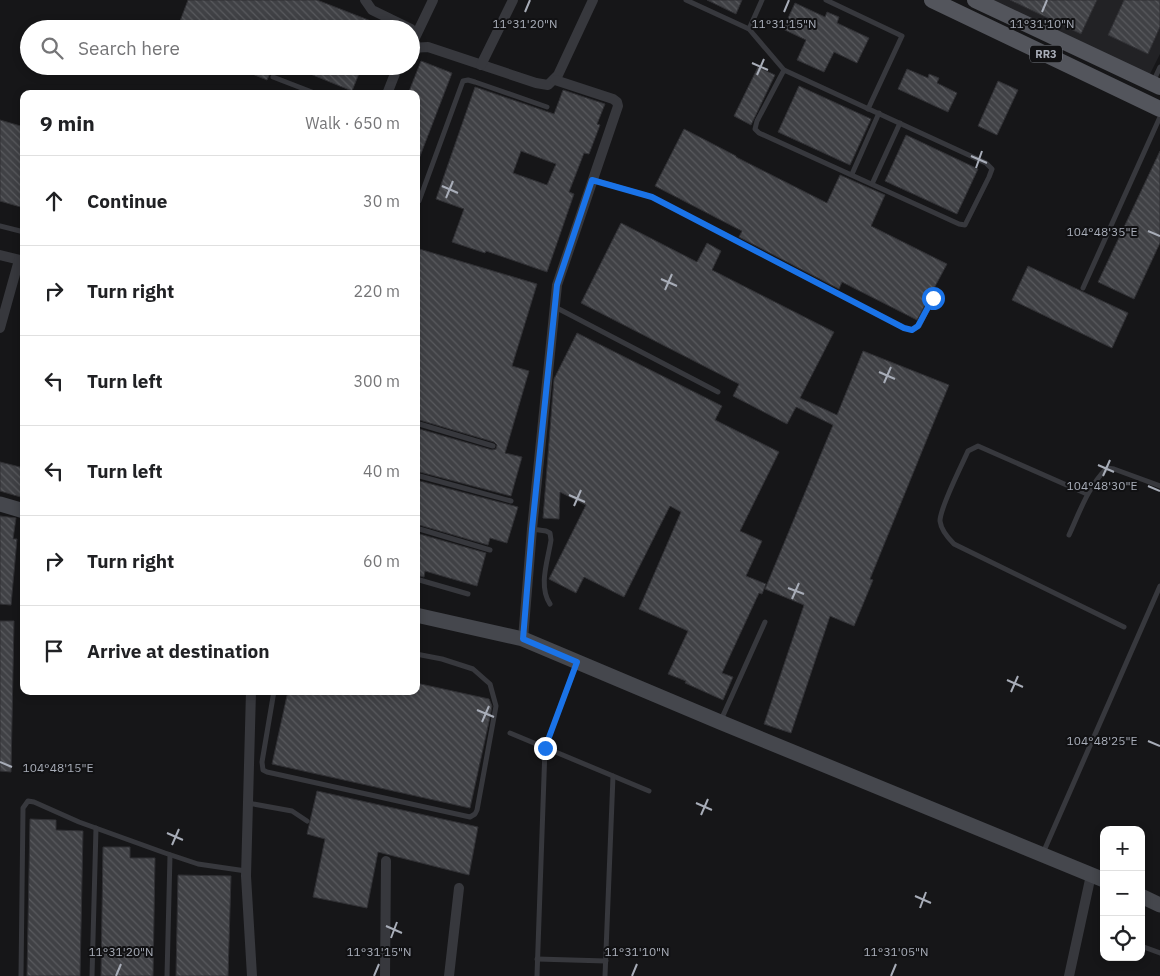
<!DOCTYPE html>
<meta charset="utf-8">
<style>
body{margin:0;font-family:"IBM Plex Sans",sans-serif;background:#f2f2f2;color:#202124}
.controls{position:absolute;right:15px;bottom:15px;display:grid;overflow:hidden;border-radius:10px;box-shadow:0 2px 8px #0003}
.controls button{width:45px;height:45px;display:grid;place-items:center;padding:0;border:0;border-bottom:1px solid #e0e0e0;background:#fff;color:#202124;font:25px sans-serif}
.stop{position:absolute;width:15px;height:15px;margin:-11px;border:4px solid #1a73e8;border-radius:50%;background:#fff}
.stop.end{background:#1a73e8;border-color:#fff;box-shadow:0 1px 5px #0008}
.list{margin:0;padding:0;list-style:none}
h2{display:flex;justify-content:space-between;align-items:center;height:65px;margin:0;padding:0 20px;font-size:21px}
h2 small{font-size:16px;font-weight:400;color:#757577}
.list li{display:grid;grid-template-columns:32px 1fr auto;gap:15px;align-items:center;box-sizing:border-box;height:90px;padding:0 20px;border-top:1px solid #e0e0e0}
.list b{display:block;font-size:19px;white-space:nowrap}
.list em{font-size:16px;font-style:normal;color:#757577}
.icon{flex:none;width:28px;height:28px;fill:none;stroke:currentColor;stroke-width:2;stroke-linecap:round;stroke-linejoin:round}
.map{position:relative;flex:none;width:1160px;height:976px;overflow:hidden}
.search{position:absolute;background:#fff;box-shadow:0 2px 8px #0003;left:20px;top:20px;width:400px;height:55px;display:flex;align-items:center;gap:12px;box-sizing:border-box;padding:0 18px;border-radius:28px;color:#757577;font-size:19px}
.panel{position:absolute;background:#fff;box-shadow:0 2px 8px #0003;left:20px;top:90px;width:400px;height:605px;border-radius:10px}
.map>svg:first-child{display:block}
.built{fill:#222225}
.building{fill:url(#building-back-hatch);stroke:#303034;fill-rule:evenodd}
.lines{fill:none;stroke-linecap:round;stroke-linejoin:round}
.lane{stroke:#37383d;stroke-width:5}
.street{stroke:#37383d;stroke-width:10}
.secondary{stroke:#45474d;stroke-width:15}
.primary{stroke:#53555c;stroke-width:16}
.route{stroke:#1a73e8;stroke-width:6}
.ticks{fill:none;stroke:#a8adb8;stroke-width:2}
.labels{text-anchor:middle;stroke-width:4;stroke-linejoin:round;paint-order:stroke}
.shield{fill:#111113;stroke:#7b7e86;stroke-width:1}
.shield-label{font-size:11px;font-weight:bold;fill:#a8adb8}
.ticks-label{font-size:12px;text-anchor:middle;fill:#a8adb8;stroke:#111113;stroke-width:4;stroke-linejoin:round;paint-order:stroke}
</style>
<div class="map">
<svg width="1160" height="976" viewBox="0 0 1160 976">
<defs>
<pattern id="building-back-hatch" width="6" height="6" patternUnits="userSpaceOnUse" patternTransform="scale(1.25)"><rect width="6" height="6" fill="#404145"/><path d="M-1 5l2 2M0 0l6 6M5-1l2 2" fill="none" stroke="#595a5e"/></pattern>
</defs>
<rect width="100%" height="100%" fill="#161618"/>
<polygon class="built" points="990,0 1160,0 1160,54 1148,78"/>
<g class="building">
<polygon points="188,0 317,0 389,28 177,29"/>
<polygon points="707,0 742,0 736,14"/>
<polygon points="1010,0 1097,0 1081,34"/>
<polygon points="1124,0 1160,0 1160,27 1148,54 1108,35"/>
<polygon points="795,3 825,17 827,12 839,17 837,23 869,38 857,63 834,52 824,72 797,60 806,40 783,29"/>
<polygon points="421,61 452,73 417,164 416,94 408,94"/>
<polygon points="233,66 273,66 267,80"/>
<polygon points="291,66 362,66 352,91"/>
<polygon points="758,67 775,75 751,125 734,116"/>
<polygon points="907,69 928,78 929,74 939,78 937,83 957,93 948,112 898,89"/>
<polygon points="998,81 1018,90 997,135 978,126"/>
<polygon points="799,86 871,119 850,165 778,132"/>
<path d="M 475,87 L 554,114 L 563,90 L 605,104 L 597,124 L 600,125 L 589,154 L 584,153 L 569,192 L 574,194 L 547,272 L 486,251 L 485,253 L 452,242 L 464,209 L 436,199 ZM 521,151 L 556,164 L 547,185 L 513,173 Z"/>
<polygon points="0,120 24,127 24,208 0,201"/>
<polygon points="684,129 736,156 736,157 827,203 840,175 885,195 871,226 947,264 917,320 842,282 839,289 739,237 742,231 655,186"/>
<polygon points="906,135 978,169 957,214 885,181"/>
<polygon points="1160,151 1160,243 1134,299 1098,282"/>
<polygon points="621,223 697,262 707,243 721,251 712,270 834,332 800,398 837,415 863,351 949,385 870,579 873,580 854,626 830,616 791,733 764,724 804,605 765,589 833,425 796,407 787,424 733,396 739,384 581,303"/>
<polygon points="416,248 537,284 512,366 529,371 505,453 522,457 511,496 416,471 416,428 492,450 496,449 497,445 494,442 416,419"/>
<polygon points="1028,266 1128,313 1112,348 1012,300"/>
<polygon points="577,333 722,406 715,420 779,452 740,531 762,541 746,576 766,584 762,594 759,593 722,673 733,677 723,700 685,683 686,681 668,674 688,631 639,609 681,512 670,506 624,597 584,577 576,593 549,579 586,505 560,492 559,519 543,518 554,379"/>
<polygon points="0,462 24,468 24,498 0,491"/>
<polygon points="416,480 518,507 507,543 490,538 488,545 416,524"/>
<polygon points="0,516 16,518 13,539 17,539 11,605 0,604"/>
<polygon points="416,533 486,553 477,586 425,571 424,577 416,575"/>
<polygon points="0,621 14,621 11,772 0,771"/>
<polygon points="416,683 489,699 492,706 490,717 470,808 272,764 288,691 416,691"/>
<polygon points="317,791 478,827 469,875 378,852 367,908 313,897 325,839 307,834"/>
<polygon points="30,819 56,820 56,830 83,831 80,976 27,976"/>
<polygon points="103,847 130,847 130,858 155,858 153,976 101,976"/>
<polygon points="178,875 231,876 228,976 176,976"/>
</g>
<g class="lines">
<g class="lane">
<polyline points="686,0 749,29 784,70"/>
<polyline points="826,0 902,36 868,109"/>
<polyline points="749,29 762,0"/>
<polygon points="784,70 986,163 992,169 989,177 965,225 959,224 759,133 755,129 757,121"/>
<polyline points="273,77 317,94"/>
<polyline points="1153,82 1160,67"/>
<polyline points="852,174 879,113"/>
<polyline points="593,180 652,197 904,328 912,330 919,326 933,298"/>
<polyline points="872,184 900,123"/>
<polyline points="416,203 419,201 463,81 468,80 475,82 547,107"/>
<polyline points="0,226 24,232"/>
<polyline points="1083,288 1160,117"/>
<polyline points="555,307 718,392"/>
<polyline points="416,423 493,446"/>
<polyline points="416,475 511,501"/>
<path d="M 1087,494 L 978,446 L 968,451 C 962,465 940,507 940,521 C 941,529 948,538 954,544 L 1124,627"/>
<polyline points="416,528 490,550"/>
<path d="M 532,529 L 546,531 L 550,533 L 551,540 C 548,560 538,586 550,604"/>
<path d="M 1069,535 C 1080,511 1088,487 1107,468 L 1114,469 L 1160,486"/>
<polyline points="416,579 468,594"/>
<polyline points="274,691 262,762 263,770 267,772 470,817 475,814 477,810 496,706 490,684 473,669 442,659 416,654"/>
<polyline points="721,720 765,622"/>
<polyline points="510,733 649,791"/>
<polyline points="248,803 292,811 307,821"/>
<polyline points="1043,853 1160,586"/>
<polyline points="1141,946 1160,953"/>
<polyline points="537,959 606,961"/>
<polyline points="21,976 23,808 28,801 34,802 79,822 165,853 198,864 246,871"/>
<polyline points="92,976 96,828"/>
<polyline points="167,976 170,855"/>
<polyline points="537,976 545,748 577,662"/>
<polyline points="605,976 613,776"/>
</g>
<g class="street">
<polyline points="365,0 372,10 411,29"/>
<polyline points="411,46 433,0"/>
<polyline points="411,48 428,47 536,83 548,85 558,75 593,0"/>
<polyline points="481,65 513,0"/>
<polyline points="387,94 398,66"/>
<polyline points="0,255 24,261"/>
<polyline points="0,328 19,260"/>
<polyline points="523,639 532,529 557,285 618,106 617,102 613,99 555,80"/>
<polyline points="251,691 246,876 252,976"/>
<polyline points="385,976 386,861"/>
<polyline points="449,976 459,888"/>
<polyline points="1069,976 1091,875"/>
</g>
<g class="secondary">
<polyline points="0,504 24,511"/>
<polyline points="416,615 523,639 720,722 1104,880"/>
<polyline points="1141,896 1160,905"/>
</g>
<g class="primary">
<polyline points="932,0 1160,109"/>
<polyline points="975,0 1160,87"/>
</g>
</g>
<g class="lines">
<polyline class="route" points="545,748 577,662 523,639 532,529 557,285 592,180 652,197 904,328 912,330 918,326 933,298"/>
</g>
<path class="ticks" d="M 525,12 L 530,0M 784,12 L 789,0M 1042,12 L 1047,0M 752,63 L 768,70M 757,75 L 764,59M 971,156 L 987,163M 976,168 L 982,151M 442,186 L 458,193M 446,198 L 453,181M 1148,231 L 1160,236M 661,279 L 677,286M 665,290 L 672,274M 879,372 L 895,379M 884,383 L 891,367M 1098,465 L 1114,472M 1103,476 L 1110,460M 1148,486 L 1160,491M 569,495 L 585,502M 574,506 L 581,490M 788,588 L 804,594M 792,599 L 799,583M 1007,680 L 1023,687M 1011,692 L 1018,676M 477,710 L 494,717M 482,722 L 489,706M 1148,741 L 1160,746M 0,762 L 12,767M 696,803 L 712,810M 701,815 L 708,799M 167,833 L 183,840M 172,845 L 179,829M 915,896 L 931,903M 920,908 L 926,892M 386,926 L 402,933M 391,938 L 397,922M 116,976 L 121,964M 374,976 L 379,964M 632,976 L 637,964M 891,976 L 896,964"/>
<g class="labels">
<rect class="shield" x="1030" y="45.5" width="32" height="17" rx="4"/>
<g class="shield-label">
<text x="1046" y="58">RR3</text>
</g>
</g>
<g class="ticks-label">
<text x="525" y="28">11°31'20"N</text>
<text x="784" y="28">11°31'15"N</text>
<text x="1042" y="28">11°31'10"N</text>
<text x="1102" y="236">104°48'35"E</text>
<text x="1102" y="490">104°48'30"E</text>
<text x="1102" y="745">104°48'25"E</text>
<text x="58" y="772">104°48'15"E</text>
<text x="121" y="956">11°31'20"N</text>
<text x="379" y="956">11°31'15"N</text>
<text x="637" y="956">11°31'10"N</text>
<text x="896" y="956">11°31'05"N</text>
</g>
</svg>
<div class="controls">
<button>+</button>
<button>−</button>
<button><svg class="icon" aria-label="locate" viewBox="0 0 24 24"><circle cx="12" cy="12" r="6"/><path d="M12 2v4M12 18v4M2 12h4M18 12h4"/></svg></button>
</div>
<div class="stop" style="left:933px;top:298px"></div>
<div class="stop end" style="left:545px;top:748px"></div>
<div class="search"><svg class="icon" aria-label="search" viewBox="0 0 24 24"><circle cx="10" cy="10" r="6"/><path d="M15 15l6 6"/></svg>Search here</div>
<section class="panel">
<h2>9 min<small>Walk · 650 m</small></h2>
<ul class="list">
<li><svg class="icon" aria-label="ahead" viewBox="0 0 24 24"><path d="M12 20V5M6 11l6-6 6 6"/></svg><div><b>Continue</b></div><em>30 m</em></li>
<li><svg class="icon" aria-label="right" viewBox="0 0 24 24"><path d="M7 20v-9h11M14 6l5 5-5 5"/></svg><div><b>Turn right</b></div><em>220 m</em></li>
<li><svg class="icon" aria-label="left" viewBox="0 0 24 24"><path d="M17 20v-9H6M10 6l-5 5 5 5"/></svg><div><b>Turn left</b></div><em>300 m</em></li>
<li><svg class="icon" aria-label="left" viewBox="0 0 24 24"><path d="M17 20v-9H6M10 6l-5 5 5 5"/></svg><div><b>Turn left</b></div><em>40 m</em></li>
<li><svg class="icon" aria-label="right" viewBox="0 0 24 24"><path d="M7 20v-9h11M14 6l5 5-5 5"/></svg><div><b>Turn right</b></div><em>60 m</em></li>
<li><svg class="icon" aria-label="arrive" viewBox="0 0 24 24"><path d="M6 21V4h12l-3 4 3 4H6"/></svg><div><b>Arrive at destination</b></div></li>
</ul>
</section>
</div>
